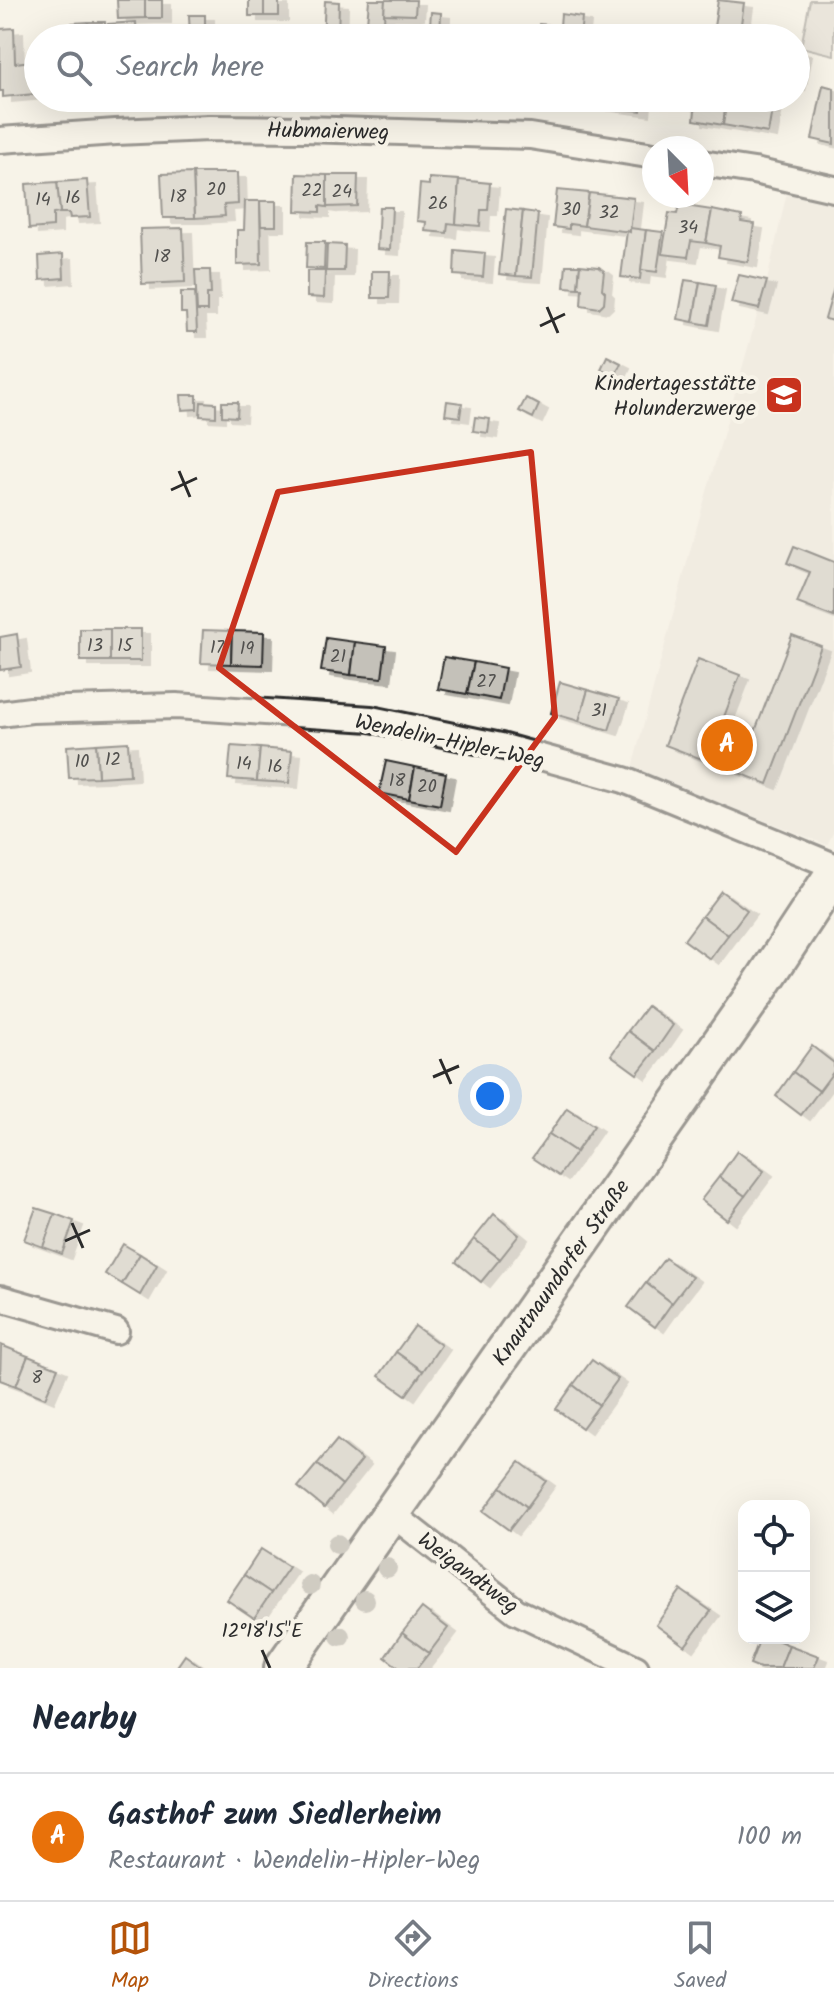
<!DOCTYPE html>
<meta charset="utf-8">
<style>
body{margin:0;font-family:Kalam,sans-serif;background:#f2f2f3;color:#1f2937}
.controls{position:absolute;right:24px;bottom:24px;display:grid;overflow:hidden;border-radius:16px;box-shadow:0 8px 32px #0002}
.controls button{width:72px;height:72px;display:grid;place-items:center;padding:0;border:0;border-bottom:2px solid #e0e1e3;background:#fff;color:#1f2937;font:40px sans-serif}
.compass{position:absolute;left:642px;top:136px;width:72px;height:72px;border-radius:50%;background:#fff;box-shadow:0 8px 32px #0002;rotate:156deg}
.you{position:absolute;left:490px;top:1096px;width:28px;height:28px;margin:-20px;border:6px solid #fff;border-radius:50%;background:#1a73e8;box-shadow:0 0 0 12px #1a73e833}
.badge{display:grid;place-items:center;width:52px;height:52px;border-radius:50%;background:#b45309;color:#fff;font-size:26px;font-weight:700}
.pin{position:absolute;translate:-50% -50%;border:4px solid #fff;box-shadow:0 2px 8px #0006}
.list{margin:0;padding:0;list-style:none}
h2{display:flex;justify-content:space-between;align-items:center;height:104px;margin:0;padding:0 32px;font-size:34px}
h2 small{font-size:26px;font-weight:400;color:#747a83}
.list li{display:grid;grid-template-columns:52px 1fr auto;gap:24px;align-items:center;box-sizing:border-box;height:128px;padding:0 32px;border-top:2px solid #e0e1e3}
.list b{display:block;font-size:30px;white-space:nowrap}
.list p{margin:0;font-size:26px;white-space:nowrap;color:#747a83}
.list em{font-size:26px;font-style:normal;color:#747a83}
.icon{flex:none;width:44px;height:44px;fill:none;stroke:currentColor;stroke-width:2;stroke-linecap:round;stroke-linejoin:round}
.map{position:relative;flex:none;width:834px;height:1668px;overflow:hidden}
.search{position:absolute;background:#fff;box-shadow:0 8px 32px #0002;left:24px;right:24px;top:24px;height:88px;display:flex;align-items:center;gap:20px;box-sizing:border-box;padding:0 28px;border-radius:44px;color:#747a83;font-size:30px}
.sheet{height:232px;background:#fff}
nav{display:flex;justify-content:space-around;align-items:center;box-sizing:border-box;height:112px;border-top:2px solid #e0e1e3;background:#fff;font-size:22px;color:#747a83}
nav a{display:grid;justify-items:center;gap:4px}
nav .on{color:#b45309}
.map>svg:first-child{display:block}
.built{fill:#e8e4da}
.green{fill:#dad6cc;stroke:#82807c;stroke-width:2}
.building{fill:#c4c1b9;stroke:#2b2b2b;stroke-width:2;filter:url(#shadow)}
.lines{fill:none;stroke-linecap:round;stroke-linejoin:round}
.street-casing{stroke:#2b2b2b;stroke-width:30}
.secondary-casing{stroke:#2b2b2b;stroke-width:42}
.street{stroke:#f7f3e8;stroke-width:24}
.secondary{stroke:#f7f3e8;stroke-width:36}
.tree{fill:#9f9d96}
.marked{fill:none;stroke:#c8321e;stroke-width:6;stroke-linejoin:round}
.ticks{fill:none;stroke:#2b2b2b;stroke-width:3}
.labels{text-anchor:middle;stroke-width:8;stroke-linejoin:round;paint-order:stroke}
.number-label{font-size:18px;fill:#51504e}
.street-label{font-size:22px;fill:#2b2b2b;stroke:#f7f3e8}
.poi-label{font-size:22px;fill:#2b2b2b;stroke:#f7f3e8;text-anchor:end}
.ticks-label{font-size:20px;text-anchor:middle;fill:#2b2b2b;stroke:#f7f3e8;stroke-width:8;stroke-linejoin:round;paint-order:stroke}
</style>
<div class="map">
<svg width="834" height="1668" viewBox="0 0 834 1668">
<defs>
<filter id="shadow"><feDropShadow dx="9" dy="5" stdDeviation="0" flood-color="#0004"/></filter>
</defs>
<rect width="100%" height="100%" fill="#f7f3e8"/>
<filter id="ink" filterUnits="userSpaceOnUse"><feTurbulence type="fractalNoise" baseFrequency=".0125" numOctaves="2"/><feDisplacementMap in="SourceGraphic" scale="16" xChannelSelector="R" yChannelSelector="G"/><feConvolveMatrix kernelMatrix="1 2 1 2 8 2 1 2 1" color-interpolation-filters="sRGB"/></filter>
<g filter="url(#ink)">
<polygon class="built" points="787,192 834,203 834,831 827,845 632,768 692,544 767,281"/>
<polygon class="green" points="810,0 834,0 834,55 801,47"/>
<g class="building">
<polygon points="117,0 145,0 145,18 118,19"/>
<rect x="145" y="0" width="17" height="18"/>
<rect x="249" y="0" width="15" height="16"/>
<rect x="264" y="0" width="15" height="16"/>
<polygon points="369,0 385,0 384,24 367,23"/>
<polygon points="385,0 416,0 415,15 384,14"/>
<polygon points="718,0 744,3 740,31 714,27"/>
<polygon points="325,1 339,2 338,38 323,38"/>
<polygon points="431,12 441,13 440,38 429,38"/>
<polygon points="561,14 582,17 580,38 559,38"/>
<polygon points="189,15 205,15 205,38 190,38"/>
<polygon points="88,22 105,22 106,38 88,38"/>
<polygon points="88,22 88,38 72,38 72,23"/>
<polygon points="136,22 137,38 109,38 108,24"/>
<polygon points="539,24 560,26 559,38 537,38"/>
<polygon points="441,27 458,28 458,38 441,38"/>
<polygon points="14,28 15,63 31,61 35,94 3,97 3,91 0,91 0,29"/>
<polygon points="310,28 323,28 323,38 309,38"/>
<polygon points="722,28 740,31 739,38 721,38"/>
<polygon points="664,31 680,33 679,38 662,38"/>
<polygon points="740,31 757,33 757,38 739,38"/>
<rect x="233" y="36" width="31" height="2"/>
<polygon points="796,50 803,51 796,86"/>
<polygon points="31,61 38,61 38,94 35,94"/>
<polygon points="823,85 834,88 834,144 812,139"/>
<polygon points="581,98 612,98 610,107 580,103"/>
<polygon points="612,98 654,98 653,102 642,101 641,111 610,107"/>
<polygon points="687,98 727,98 723,125 694,120 695,110 686,108"/>
<polygon points="727,98 774,98 768,133 723,125"/>
<polygon points="193,173 237,173 238,204 224,205 225,216 195,218"/>
<polygon points="193,173 195,218 163,218 161,174"/>
<polygon points="297,174 327,175 327,207 320,206 320,212 296,211"/>
<polygon points="327,175 358,175 357,206 327,207"/>
<polygon points="429,178 459,180 456,224 448,223 447,233 425,231 426,222 417,221 420,184 429,185"/>
<polygon points="87,180 90,217 70,218 69,213 60,213 57,182"/>
<polygon points="459,180 490,183 488,210 481,210 480,226 456,224"/>
<polygon points="57,182 60,213 53,214 53,227 29,229 26,184"/>
<polygon points="557,190 589,193 584,226 569,224 569,229 553,227"/>
<polygon points="589,193 634,198 630,232 584,226"/>
<polygon points="245,201 260,201 261,264 237,265 237,230 244,230"/>
<polygon points="260,201 276,201 276,226 261,226"/>
<polygon points="679,205 712,210 706,243 691,241 688,257 662,254 669,213 677,214"/>
<polygon points="379,207 392,207 390,250 377,249"/>
<polygon points="506,209 523,211 516,276 499,274"/>
<polygon points="712,210 742,216 741,222 754,224 748,262 718,257 720,246 706,243"/>
<polygon points="523,211 538,213 532,277 516,276"/>
<polygon points="183,228 185,282 142,284 140,229"/>
<polygon points="630,228 646,230 640,279 621,277 627,231 630,232"/>
<polygon points="646,230 663,232 657,272 641,270"/>
<polygon points="307,242 325,242 324,269 306,268"/>
<polygon points="327,244 345,245 344,271 326,271"/>
<polygon points="455,250 485,253 483,277 454,275"/>
<polygon points="63,254 64,278 40,280 39,256"/>
<polygon points="566,265 580,265 578,288 564,287"/>
<polygon points="580,265 599,267 604,271 602,289 605,292 604,303 599,308 581,305 582,288 578,288"/>
<polygon points="195,270 210,270 211,294 207,294 207,311 197,311"/>
<polygon points="307,271 325,271 324,298 307,297"/>
<polygon points="372,271 390,271 389,298 372,298"/>
<polygon points="739,275 767,281 759,309 731,303"/>
<polygon points="685,280 700,282 693,322 678,319"/>
<polygon points="700,282 716,285 709,325 693,322"/>
<polygon points="834,288 834,321 825,319"/>
<polygon points="181,292 195,292 197,332 187,332 186,313 181,313"/>
<polygon points="607,356 621,363 615,376 601,369"/>
<polygon points="181,395 197,395 197,409 182,410"/>
<polygon points="526,398 539,405 533,418 519,411"/>
<polygon points="447,401 462,403 460,417 445,415"/>
<polygon points="201,402 216,403 216,417 200,416"/>
<polygon points="222,402 238,402 237,417 222,416"/>
<polygon points="475,417 490,419 488,433 473,431"/>
<polygon points="794,546 834,562 834,617 797,603 810,572 787,563"/>
<rect x="80" y="629" width="30" height="32"/>
<rect x="110" y="629" width="31" height="32"/>
<polygon points="203,630 232,631 231,664 201,663"/>
<polygon points="232,631 264,632 263,665 231,664"/>
<polygon points="17,634 21,667 0,670 0,637"/>
<polygon points="792,635 821,646 768,784 739,773"/>
<polygon points="326,638 355,642 351,675 321,671"/>
<polygon points="355,642 386,646 382,678 351,675"/>
<polygon points="444,657 474,662 467,694 438,689"/>
<polygon points="698,659 740,675 707,761 665,745"/>
<polygon points="474,662 505,668 499,700 467,694"/>
<polygon points="560,682 588,690 579,721 551,713"/>
<polygon points="588,690 619,699 609,730 579,721"/>
<polygon points="720,727 752,739 739,773 707,761"/>
<polygon points="128,742 130,775 98,777 96,744"/>
<polygon points="96,744 98,777 69,778 67,746"/>
<polygon points="231,746 260,748 257,781 228,779"/>
<polygon points="260,748 292,751 289,783 257,781"/>
<polygon points="386,761 415,767 409,799 379,793"/>
<polygon points="415,767 446,773 440,805 409,799"/>
<polygon points="721,891 747,910 728,935 702,916"/>
<polygon points="702,916 728,935 710,959 684,940"/>
<polygon points="647,1006 673,1025 655,1051 628,1031"/>
<polygon points="628,1031 655,1051 637,1074 611,1055"/>
<polygon points="812,1046 834,1063 834,1071 819,1091 793,1072"/>
<polygon points="793,1072 819,1091 801,1115 776,1096"/>
<polygon points="567,1108 594,1126 576,1152 549,1134"/>
<polygon points="549,1134 576,1152 559,1176 532,1158"/>
<polygon points="737,1151 764,1171 745,1196 719,1177"/>
<polygon points="719,1177 745,1196 727,1220 701,1200"/>
<polygon points="36,1208 55,1214 43,1247 24,1240"/>
<polygon points="55,1214 74,1221 62,1254 43,1247"/>
<polygon points="494,1214 519,1235 500,1259 474,1239"/>
<polygon points="474,1239 500,1259 481,1282 456,1262"/>
<polygon points="123,1244 140,1254 122,1284 105,1274"/>
<polygon points="140,1254 157,1265 140,1295 122,1284"/>
<polygon points="665,1258 692,1277 672,1303 646,1283"/>
<polygon points="646,1283 672,1303 655,1327 628,1307"/>
<polygon points="415,1326 441,1345 423,1371 396,1352"/>
<polygon points="1,1345 28,1356 16,1386 0,1380"/>
<polygon points="396,1352 423,1371 406,1395 379,1376"/>
<polygon points="28,1356 58,1368 45,1398 16,1386"/>
<polygon points="592,1360 618,1379 599,1405 573,1385"/>
<polygon points="573,1385 599,1405 582,1428 556,1409"/>
<polygon points="337,1440 362,1460 342,1485 317,1464"/>
<polygon points="520,1462 546,1481 527,1507 501,1487"/>
<polygon points="317,1464 342,1485 324,1508 298,1487"/>
<polygon points="501,1487 527,1507 509,1530 483,1511"/>
<polygon points="261,1549 289,1567 271,1593 244,1575"/>
<polygon points="244,1575 271,1593 254,1618 227,1600"/>
<polygon points="681,1590 711,1611 685,1646 656,1625"/>
<polygon points="422,1608 448,1628 429,1653 402,1633"/>
<polygon points="402,1633 429,1653 417,1668 399,1668 385,1657"/>
<polygon points="760,1638 772,1638 789,1645 780,1668 760,1668 750,1664"/>
<polygon points="789,1645 819,1656 814,1668 780,1668"/>
<polygon points="185,1655 203,1668 176,1668"/>
</g>
<g class="lines">
<defs>
<g id="street">
<polyline points="0,140 116,132 209,128 305,129 530,136 654,156"/>
<polyline points="702,163 754,171 834,189"/>
<polyline points="0,714 31,710 176,706 371,719 501,746 624,780 834,866"/>
<polyline points="0,1298 116,1331"/>
<polyline points="391,1513 516,1611 636,1668"/>
</g>
<polyline id="secondary" points="283,1668 759,988 834,874"/>
</defs>
<use href="#street" class="street-casing"/>
<use href="#secondary" class="secondary-casing"/>
<use href="#street" class="street"/>
<use href="#secondary" class="secondary"/>
</g>
<g class="tree">
<circle cx="337" cy="1544" r="10"/>
<circle cx="387" cy="1568" r="10"/>
<circle cx="310" cy="1585" r="10"/>
<circle cx="365" cy="1600" r="10"/>
<circle cx="340" cy="1636" r="10"/>
</g>
</g>
<path d="M0 0H834V1668H0ZM 531,452 L 555,717 L 456,852 L 219,668 L 278,492 Z" fill="#f7f3e8" fill-opacity=".55" fill-rule="evenodd"/>
<path class="marked" d="M 531,452 L 555,717 L 456,852 L 219,668 L 278,492 Z"/>
<path class="ticks" d="M 547,307 L 558,333M 540,326 L 565,314M 179,471 L 190,497M 171,490 L 197,478M 440,1059 L 451,1084M 433,1077 L 459,1066M 72,1223 L 83,1248M 65,1241 L 90,1230M 262,1650 L 270,1668"/>
<defs>
<symbol id="school-square" viewBox="-11 -11 22 22"><rect x="-9" y="-9" width="18" height="18" rx="4" fill="#c8321e" stroke="#f7f3e8"/><path d="M0-5L7-2L0 1L-7-2ZM-4 1L0 2.5L4 1V4Q0 6-4 4Z" fill="#fff"/></symbol>
</defs>
<g fill-rule="evenodd">
<use href="#school-square" x="762" y="373" width="44" height="44"/>
</g>
<g class="labels">
<g class="number-label">
<text x="216" y="195">20</text>
<text x="312" y="196">22</text>
<text x="342" y="197">24</text>
<text x="178" y="202">18</text>
<text x="73" y="203">16</text>
<text x="43" y="205">14</text>
<text x="438" y="209">26</text>
<text x="571" y="215">30</text>
<text x="609" y="218">32</text>
<text x="688" y="233">34</text>
<text x="162" y="262">18</text>
<text x="95" y="651">13</text>
<text x="125" y="651">15</text>
<text x="217" y="653">17</text>
<text x="247" y="654">19</text>
<text x="338" y="662">21</text>
<text x="486" y="687">27</text>
<text x="599" y="716">31</text>
<text x="113" y="765">12</text>
<text x="82" y="767">10</text>
<text x="244" y="769">14</text>
<text x="275" y="772">16</text>
<text x="397" y="786">18</text>
<text x="427" y="792">20</text>
<text x="37" y="1383">8</text>
</g>
<g class="street-label">
<text transform="translate(328 130) rotate(1)" y="8">Hubmaierweg</text>
<text transform="translate(450 740) rotate(12)" y="8">Wendelin-Hipler-Weg</text>
<text transform="translate(560 1272) rotate(-55)" y="8">Knautnaundorfer Straße</text>
<text transform="translate(469 1572) rotate(37)" y="8">Weigandtweg</text>
</g>
<g class="poi-label">
<text x="756" y="390">Kindertagesstätte<tspan x="756" dy="25">Holunderzwerge</tspan></text>
</g>
</g>
<g class="ticks-label">
<text x="262" y="1637">12°18'15"E</text>
</g>
</svg>
<div class="controls">
<button><svg class="icon" aria-label="locate" viewBox="0 0 24 24"><circle cx="12" cy="12" r="6"/><path d="M12 2v4M12 18v4M2 12h4M18 12h4"/></svg></button>
<button><svg class="icon" aria-label="layers" viewBox="0 0 24 24"><path d="M12 4l9 5-9 5-9-5zM3 14l9 5 9-5"/></svg></button>
</div>
<svg class="compass" viewBox="-18 -18 36 36"><path d="M0-13l5 13h-10z" fill="#e53935"/><path d="M0 13l5-13h-10z" fill="#747a83"/></svg>
<div class="you"></div>
<div class="pin badge" style="left:727px;top:745px;background:#e8710a">A</div>
<div class="search"><svg class="icon" aria-label="search" viewBox="0 0 24 24"><circle cx="10" cy="10" r="6"/><path d="M15 15l6 6"/></svg>Search here</div>
</div>
<section class="sheet">
<h2>Nearby<small></small></h2>
<ul class="list">
<li><span class="badge" style="background:#e8710a">A</span><div><b>Gasthof zum Siedlerheim</b><p>Restaurant · Wendelin-Hipler-Weg</p></div><em>100 m</em></li>
</ul>
</section>
<nav>
<a class="on"><svg class="icon" aria-label="map" viewBox="0 0 24 24"><path d="M3 6l6-2 6 2 6-2v14l-6 2-6-2-6 2zM9 4v14M15 6v14"/></svg>Map</a>
<a><svg class="icon" aria-label="directions" viewBox="0 0 24 24"><path d="M12 3l9 9-9 9-9-9zM9 14v-3h6M13 9l2 2-2 2"/></svg>Directions</a>
<a><svg class="icon" aria-label="saved" viewBox="0 0 24 24"><path d="M7 4h10v16l-5-4-5 4z"/></svg>Saved</a>
</nav>
